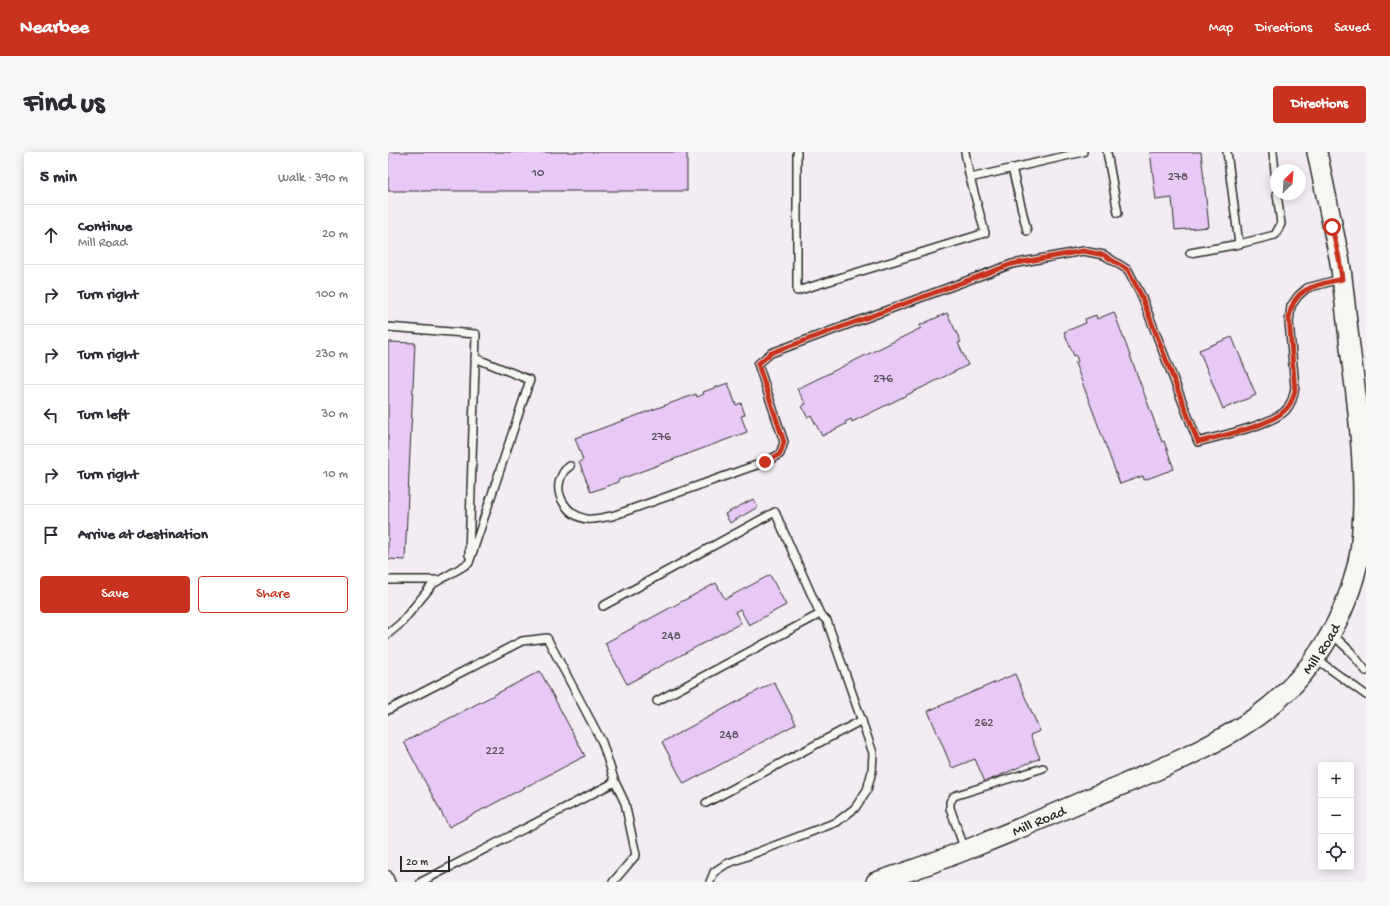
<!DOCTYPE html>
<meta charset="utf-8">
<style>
body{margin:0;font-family:"Gochi Hand",sans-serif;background:#f7f7f7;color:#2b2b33}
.controls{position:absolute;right:12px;bottom:12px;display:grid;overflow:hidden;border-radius:4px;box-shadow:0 2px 10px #0003}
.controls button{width:36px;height:36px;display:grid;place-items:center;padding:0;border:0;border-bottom:1px solid #e1e1e2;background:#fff;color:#2b2b33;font:20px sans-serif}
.compass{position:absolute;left:882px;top:12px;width:36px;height:36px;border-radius:50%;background:#fff;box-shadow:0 2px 10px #0003;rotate:25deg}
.scale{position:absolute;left:12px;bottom:10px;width:50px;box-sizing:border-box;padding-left:4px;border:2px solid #2b2b2b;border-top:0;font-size:11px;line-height:14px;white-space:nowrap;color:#2b2b2b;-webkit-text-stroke:3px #f6f6f2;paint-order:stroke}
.stop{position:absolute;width:12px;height:12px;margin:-9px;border:3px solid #c8321e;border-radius:50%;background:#fff}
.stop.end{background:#c8321e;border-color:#fff;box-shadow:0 1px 4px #0008}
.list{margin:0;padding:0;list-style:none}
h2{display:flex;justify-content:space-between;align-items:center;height:52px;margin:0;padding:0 16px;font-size:17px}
h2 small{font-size:13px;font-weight:400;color:#7c7c81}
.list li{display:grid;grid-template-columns:26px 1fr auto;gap:12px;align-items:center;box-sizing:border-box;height:60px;padding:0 16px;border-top:1px solid #e1e1e2}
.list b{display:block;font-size:15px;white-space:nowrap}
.list p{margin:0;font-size:13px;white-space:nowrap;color:#7c7c81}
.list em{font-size:13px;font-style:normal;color:#7c7c81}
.actions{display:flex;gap:8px;padding:12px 16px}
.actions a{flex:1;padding:9px 0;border:1px solid #c8321e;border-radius:4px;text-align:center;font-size:14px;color:#c8321e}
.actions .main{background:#c8321e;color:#fff}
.icon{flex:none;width:22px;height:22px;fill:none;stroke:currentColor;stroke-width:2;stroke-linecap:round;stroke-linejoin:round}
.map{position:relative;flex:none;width:978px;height:730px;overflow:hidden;border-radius:4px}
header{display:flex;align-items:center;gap:24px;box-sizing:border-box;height:56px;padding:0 20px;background:#c8321e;color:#fff}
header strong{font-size:19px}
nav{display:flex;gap:22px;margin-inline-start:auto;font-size:14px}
.intro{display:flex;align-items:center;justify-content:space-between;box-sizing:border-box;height:96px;padding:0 24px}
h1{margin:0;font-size:28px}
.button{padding:10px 18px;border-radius:4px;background:#c8321e;color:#fff;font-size:14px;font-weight:700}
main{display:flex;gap:24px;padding:0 24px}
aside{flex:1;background:#fff;border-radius:4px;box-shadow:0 2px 10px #0003}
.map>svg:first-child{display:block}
.building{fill:#e8c8f5;stroke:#2b2b2b}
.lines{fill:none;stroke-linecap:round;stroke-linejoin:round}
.service-casing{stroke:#2b2b2b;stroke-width:10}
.secondary-casing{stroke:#2b2b2b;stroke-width:22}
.service{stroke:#f6f6f2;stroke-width:7}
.secondary{stroke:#f6f6f2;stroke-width:19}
.route{stroke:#c8321e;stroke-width:5}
.labels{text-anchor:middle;stroke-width:3;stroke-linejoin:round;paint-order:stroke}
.number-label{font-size:13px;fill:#5a525e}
.street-label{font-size:15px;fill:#2b2b2b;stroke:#f6f6f2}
</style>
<header>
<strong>Nearbee</strong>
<nav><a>Map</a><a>Directions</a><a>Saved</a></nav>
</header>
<div class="intro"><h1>Find us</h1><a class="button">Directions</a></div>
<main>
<aside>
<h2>5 min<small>Walk · 390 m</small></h2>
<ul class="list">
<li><svg class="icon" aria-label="ahead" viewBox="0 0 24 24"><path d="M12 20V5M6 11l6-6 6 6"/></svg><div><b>Continue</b><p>Mill Road</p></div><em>20 m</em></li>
<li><svg class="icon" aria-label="right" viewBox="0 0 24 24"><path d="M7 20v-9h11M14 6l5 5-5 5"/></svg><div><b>Turn right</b></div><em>100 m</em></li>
<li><svg class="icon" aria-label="right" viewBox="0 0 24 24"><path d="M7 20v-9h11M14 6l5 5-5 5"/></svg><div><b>Turn right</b></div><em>230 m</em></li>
<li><svg class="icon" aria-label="left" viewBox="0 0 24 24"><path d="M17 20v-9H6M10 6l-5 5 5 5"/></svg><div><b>Turn left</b></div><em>30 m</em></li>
<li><svg class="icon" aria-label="right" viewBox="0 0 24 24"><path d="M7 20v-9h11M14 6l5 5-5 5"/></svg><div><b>Turn right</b></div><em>10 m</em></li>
<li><svg class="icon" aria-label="arrive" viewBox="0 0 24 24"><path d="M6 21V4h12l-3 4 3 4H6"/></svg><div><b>Arrive at destination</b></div></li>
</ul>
<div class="actions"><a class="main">Save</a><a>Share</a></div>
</aside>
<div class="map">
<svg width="978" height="730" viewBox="0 0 978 730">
<rect width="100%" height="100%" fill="#f3edf3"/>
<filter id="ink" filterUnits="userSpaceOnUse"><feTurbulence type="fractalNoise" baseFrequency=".025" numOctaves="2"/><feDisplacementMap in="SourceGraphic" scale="8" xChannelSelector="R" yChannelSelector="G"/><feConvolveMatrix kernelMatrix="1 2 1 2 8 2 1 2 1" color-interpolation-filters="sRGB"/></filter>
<g filter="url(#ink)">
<g class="building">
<rect x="0" y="0" width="299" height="39"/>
<polygon points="762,0 813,0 821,75 787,78 784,46 768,48"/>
<polygon points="726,160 774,290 776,289 786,317 756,328 755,324 732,332 687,211 690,210 688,203 686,204 676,180 698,171 697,167 708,163 709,167"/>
<polygon points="559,161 573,190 570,191 580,213 464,270 463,267 457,270 458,272 434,284 423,263 419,265 414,254 418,252 409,237 533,176 532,173"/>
<polygon points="844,185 868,243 835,257 811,198"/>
<polygon points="0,190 27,191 17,408 0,407"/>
<polygon points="340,231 348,253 353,251 357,263 353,264 359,280 230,328 230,330 203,340 191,310 195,308 187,286 308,242 309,245 316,242 315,240"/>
<polygon points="365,347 370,355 342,371 337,362"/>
<polygon points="382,423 398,453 361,473 352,457 347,460 353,471 239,532 217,491 328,431 337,447"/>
<polygon points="152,519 197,604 61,675 16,590"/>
<polygon points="627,522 652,579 642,583 652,606 597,630 587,607 564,616 540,559"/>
<polygon points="386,530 408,572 296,632 274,590"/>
</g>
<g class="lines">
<defs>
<g id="service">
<polyline points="409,0 409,139 597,81 581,22 577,0"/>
<polyline points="719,0 730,61"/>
<polyline points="839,0 851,92"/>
<polyline points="885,0 888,29"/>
<polyline points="624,16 639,79"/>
<polyline points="582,26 695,0"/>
<polyline points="802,101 851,92 887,83 893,72 889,42"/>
<polyline points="0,175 88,182 81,403"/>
<path d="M 182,314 C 179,316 175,320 174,323 C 164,342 180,364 199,367 C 207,368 216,365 224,364 L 377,310 L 392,302 L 396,290 L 370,212 L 383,201 L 624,112 L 695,99 L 716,103 L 740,118 L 753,143 L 810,290 C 831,284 884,273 898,258 C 904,251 906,244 907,235 L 901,170 L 903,154 L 910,144 L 919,136 L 952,127"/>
<polyline points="0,428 50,428"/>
<polyline points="215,454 387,360 432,462 439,469 485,601 484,619 479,638 467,656 449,670 338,712 326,720 322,730"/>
<polyline points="0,482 13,471 45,432 81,411 142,228 87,206"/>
<polyline points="944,482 962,499 978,519"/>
<polyline points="927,506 978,543"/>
<polyline points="269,549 432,462"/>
<polyline points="0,558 134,489 159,486 214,590 227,630 33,730"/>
<polyline points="318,651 474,568"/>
<polyline points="577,698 562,656 562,650 566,644 655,616"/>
<polyline points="0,723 3,730"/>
<polyline points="225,730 248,703 237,651 227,630"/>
</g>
<g id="secondary">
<path id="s1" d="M 488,730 C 558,708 626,679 693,650 C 752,625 815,602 868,565 C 923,526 960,466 972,400 C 978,348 974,295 968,242 C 964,212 960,181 957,151 C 955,136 954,120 951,105 C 944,70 936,35 929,0"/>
</g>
</defs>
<use href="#service" class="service-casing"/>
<use href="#secondary" class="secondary-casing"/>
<use href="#service" class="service"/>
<use href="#secondary" class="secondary"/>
</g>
</g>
<g class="lines" filter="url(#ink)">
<path class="route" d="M 377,310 L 392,302 L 396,290 L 370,212 L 383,201 L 624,112 L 695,99 L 716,103 L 740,118 L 753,143 L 810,290 C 832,284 878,275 895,260 C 902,255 905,247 907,239 L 901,166 C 905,135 928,133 954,127 L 951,106 L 944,75"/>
</g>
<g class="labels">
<g class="number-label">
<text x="150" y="24">10</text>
<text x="790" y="28">278</text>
<text x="495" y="230">276</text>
<text x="273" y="288">276</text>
<text x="283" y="487">248</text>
<text x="596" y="574">262</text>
<text x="341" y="586">248</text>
<text x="107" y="602">222</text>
</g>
<g class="street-label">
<text dy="5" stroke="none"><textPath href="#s1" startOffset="510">Mill Road</textPath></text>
<text dy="5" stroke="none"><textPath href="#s1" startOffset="174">Mill Road</textPath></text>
</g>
</g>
</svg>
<div class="controls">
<button>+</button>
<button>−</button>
<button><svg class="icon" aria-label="locate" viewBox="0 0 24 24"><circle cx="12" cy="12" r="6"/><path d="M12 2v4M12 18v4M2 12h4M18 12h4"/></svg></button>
</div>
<svg class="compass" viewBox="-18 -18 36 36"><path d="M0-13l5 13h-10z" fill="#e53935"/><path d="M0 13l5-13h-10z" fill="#7c7c81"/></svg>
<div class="scale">20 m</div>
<div class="stop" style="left:944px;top:75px"></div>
<div class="stop end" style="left:377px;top:310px"></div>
</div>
</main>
